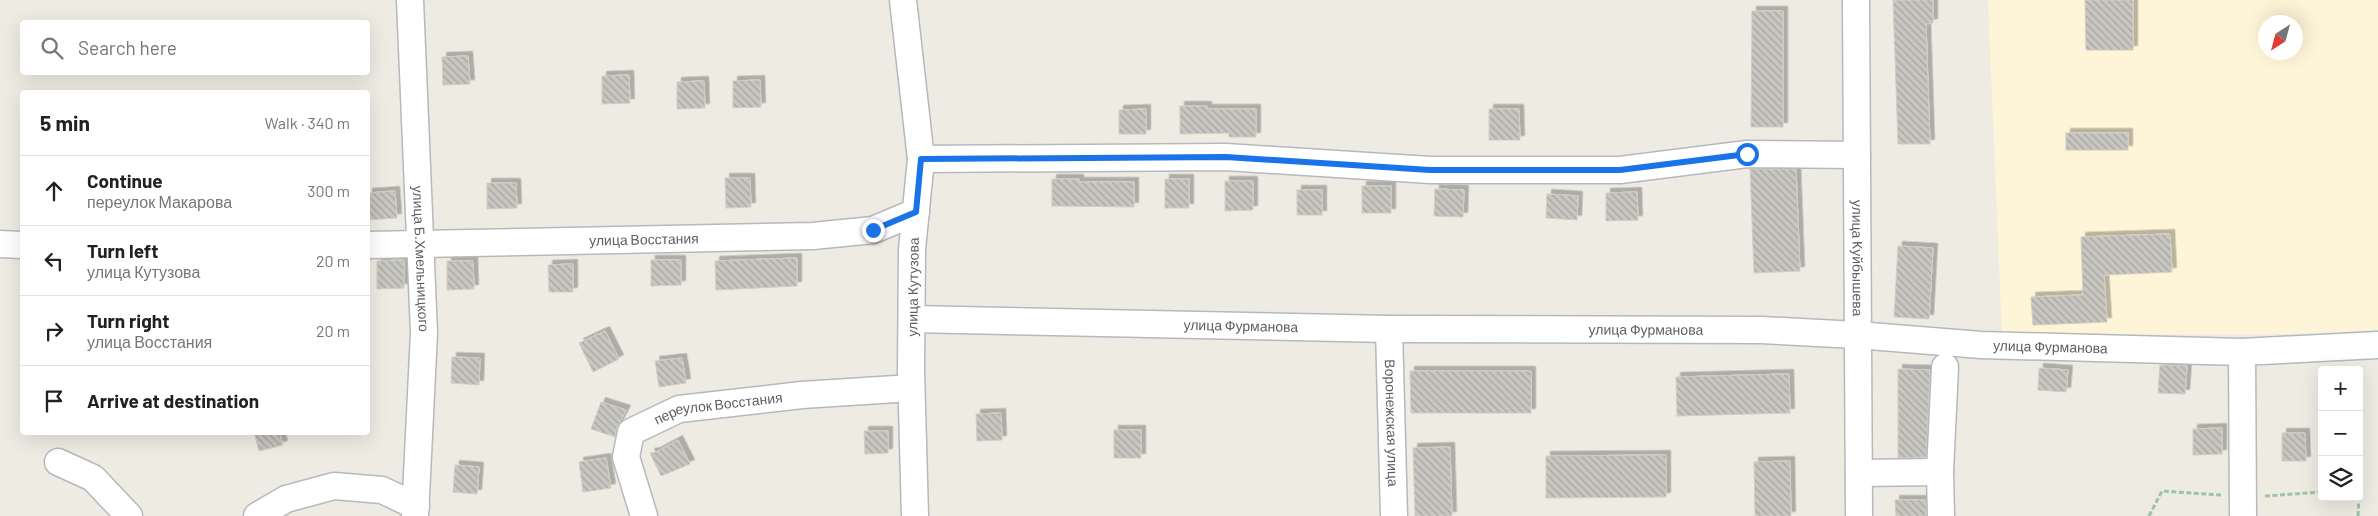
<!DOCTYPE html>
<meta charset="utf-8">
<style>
body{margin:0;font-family:Barlow,sans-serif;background:#f6f6f6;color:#222}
.controls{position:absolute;right:15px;bottom:15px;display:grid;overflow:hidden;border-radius:5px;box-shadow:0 5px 20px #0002}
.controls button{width:45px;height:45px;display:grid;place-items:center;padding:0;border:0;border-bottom:1px solid #e0e0e0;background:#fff;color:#222;font:25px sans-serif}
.compass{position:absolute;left:2258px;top:15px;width:45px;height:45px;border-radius:50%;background:#fff;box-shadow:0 5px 20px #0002;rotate:216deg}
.stop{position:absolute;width:15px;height:15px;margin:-11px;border:4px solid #1a73e8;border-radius:50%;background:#fff}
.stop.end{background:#1a73e8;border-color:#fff;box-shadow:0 1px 5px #0008}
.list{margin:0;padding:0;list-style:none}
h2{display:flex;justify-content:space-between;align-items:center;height:65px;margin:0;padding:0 20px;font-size:21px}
h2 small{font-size:16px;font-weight:400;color:#767676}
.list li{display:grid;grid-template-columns:32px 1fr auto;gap:15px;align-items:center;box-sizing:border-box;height:70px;padding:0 20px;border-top:1px solid #e0e0e0}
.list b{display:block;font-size:19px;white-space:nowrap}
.list p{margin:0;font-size:16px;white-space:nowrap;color:#767676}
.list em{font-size:16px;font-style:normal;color:#767676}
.icon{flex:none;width:28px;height:28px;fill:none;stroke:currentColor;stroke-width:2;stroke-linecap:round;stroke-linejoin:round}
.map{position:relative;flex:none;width:2378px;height:516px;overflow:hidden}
.search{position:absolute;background:#fff;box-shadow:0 5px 20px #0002;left:20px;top:20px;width:350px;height:55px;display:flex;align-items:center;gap:12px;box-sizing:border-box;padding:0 18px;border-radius:5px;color:#767676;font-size:19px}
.panel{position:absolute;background:#fff;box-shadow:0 5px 20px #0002;left:20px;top:90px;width:350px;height:345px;border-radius:5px}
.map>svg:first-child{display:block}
.commercial{fill:#fef4d7;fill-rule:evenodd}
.building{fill:url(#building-back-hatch);stroke:#d2cdc1;filter:url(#shadow)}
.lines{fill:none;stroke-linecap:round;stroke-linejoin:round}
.minor-casing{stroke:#b5b9bd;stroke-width:29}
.path{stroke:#98c6a4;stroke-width:3;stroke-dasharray:5 2.5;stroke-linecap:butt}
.minor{stroke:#fff;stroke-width:26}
.route{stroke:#1a73e8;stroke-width:6}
.labels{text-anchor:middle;stroke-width:5;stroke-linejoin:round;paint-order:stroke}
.street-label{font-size:14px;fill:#5b5f63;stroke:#fff}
</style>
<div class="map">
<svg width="2378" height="516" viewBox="0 0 2378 516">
<defs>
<pattern id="building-back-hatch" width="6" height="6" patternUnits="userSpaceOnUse" patternTransform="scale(1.25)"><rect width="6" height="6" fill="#c8c6c0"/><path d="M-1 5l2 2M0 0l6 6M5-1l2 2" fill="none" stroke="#a5a4a0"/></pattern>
<filter id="shadow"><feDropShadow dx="4.5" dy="-4.5" stdDeviation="0" flood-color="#0004"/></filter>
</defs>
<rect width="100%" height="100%" fill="#eeebe3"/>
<path class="commercial" d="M 1988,0 L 2378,0 L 2378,330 L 2293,334 L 2002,335 ZM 2266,22 L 2296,22 L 2296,52 L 2266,52 Z"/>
<g class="building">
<polygon points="1893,0 1933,0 1933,23 1926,24 1930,144 1898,144"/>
<polygon points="2085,0 2133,0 2133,50 2086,50"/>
<polygon points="1752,11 1783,11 1783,127 1751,127"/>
<polygon points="468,56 470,84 443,85 442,57"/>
<polygon points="629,75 630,103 602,104 602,76"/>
<polygon points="760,80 761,107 733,108 733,81"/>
<polygon points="704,81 705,108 677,109 677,82"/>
<polygon points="1180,106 1207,106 1207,109 1256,109 1256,137 1229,137 1229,133 1180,134"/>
<polygon points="1146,109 1146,134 1119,134 1119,110"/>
<polygon points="1489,109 1519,109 1520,140 1489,140"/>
<rect x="2066" y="133" width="62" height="17"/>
<polygon points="1750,169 1796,169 1800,271 1754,273"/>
<polygon points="725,178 750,178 751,207 726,208"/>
<polygon points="1052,179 1079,179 1079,182 1134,182 1134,207 1052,206"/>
<rect x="1165" y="179" width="24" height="29"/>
<polygon points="1225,181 1253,181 1253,210 1225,211"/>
<polygon points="487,183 516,183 517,208 487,209"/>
<rect x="1362" y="186" width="29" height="27"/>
<polygon points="1435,189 1464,190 1463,217 1434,216"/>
<rect x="1297" y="190" width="25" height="25"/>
<polygon points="395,191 397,218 368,220 368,193"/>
<polygon points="1637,192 1638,220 1606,221 1606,193"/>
<polygon points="1547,194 1578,196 1577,220 1546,218"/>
<polygon points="2170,234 2172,272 2104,275 2107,322 2033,325 2031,297 2083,295 2081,237"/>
<polygon points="1898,246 1933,248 1929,319 1894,317"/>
<polygon points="797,258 797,286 716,290 715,261"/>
<polygon points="404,260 404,288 377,289 377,261"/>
<polygon points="651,260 681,260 681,285 651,286"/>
<polygon points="447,261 473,261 474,289 447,290"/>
<polygon points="573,264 573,292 549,292 548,265"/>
<polygon points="605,331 619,359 593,372 579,343"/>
<polygon points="452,357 480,358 479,385 451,383"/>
<polygon points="682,358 686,383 659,387 655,361"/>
<polygon points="2160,365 2187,366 2185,394 2158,393"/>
<polygon points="2039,368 2068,370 2066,392 2038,390"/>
<polygon points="1898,369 1930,370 1926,457 1898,458"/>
<polygon points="1410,371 1531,371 1531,413 1411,413"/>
<polygon points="1789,374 1790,413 1677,416 1676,377"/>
<polygon points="601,402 626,410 616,429 615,437 591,429"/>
<polygon points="1001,413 1002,440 977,441 976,414"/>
<polygon points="2222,428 2222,454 2193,455 2193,429"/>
<rect x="1114" y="430" width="27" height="28"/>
<polygon points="864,431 888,431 888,453 865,454"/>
<polygon points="254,432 279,432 283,445 259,451"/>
<polygon points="2282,433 2305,433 2306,461 2282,461"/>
<polygon points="678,440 690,464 661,476 650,453 656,452"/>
<polygon points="1450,447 1452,516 1415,516 1413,448"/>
<polygon points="1666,455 1666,497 1546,498 1546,456"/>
<polygon points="606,458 611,488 583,492 579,462"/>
<polygon points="1790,461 1791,516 1755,516 1754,462"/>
<polygon points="455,465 479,467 477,494 453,492"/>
<polygon points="1895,500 1926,500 1926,516 1896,516"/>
</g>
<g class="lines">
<defs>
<g id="minor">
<path id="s1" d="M 410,0 L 424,333 L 415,516"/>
<polyline points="903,0 921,159 912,249 911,371 915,516"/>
<path id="s2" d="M 1856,0 L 1859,516"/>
<polyline points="921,159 1226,157 1430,170 1620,170 1747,154 1857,155"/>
<polyline points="0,244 22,245"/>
<path id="s3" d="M 368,245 L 813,236 L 873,230 L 916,212"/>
<path id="s4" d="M 912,319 L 1389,329 L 1761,330 L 1857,335 L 1981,345 L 2242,352 L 2378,345"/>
<path id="s5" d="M 1389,329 L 1394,516"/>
<polyline points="2242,352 2243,516"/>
<polyline points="58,462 93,478 129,516"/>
<polyline points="1940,472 1945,367"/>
<polyline points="1859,473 1940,472 1941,516"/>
<polyline points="257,516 286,499 334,486 382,490 416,506"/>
<path id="s6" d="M 644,516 L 626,457 L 631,432 L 679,409 L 802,395 L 896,389"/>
</g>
</defs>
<use href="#minor" class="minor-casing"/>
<g class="path">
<polyline points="2265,496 2322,492"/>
<polyline points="2149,516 2162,491 2221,495"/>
<polyline points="2358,516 2359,497"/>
</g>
<use href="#minor" class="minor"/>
</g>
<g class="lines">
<polyline class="route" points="873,230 916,212 921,159 1226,157 1430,170 1620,170 1747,154"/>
</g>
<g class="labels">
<g class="street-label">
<text dy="5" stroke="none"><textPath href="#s3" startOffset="276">улица Восстания</textPath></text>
<text dy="5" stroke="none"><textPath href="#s1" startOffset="259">улица Б.Хмельницкого</textPath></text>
<text dy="5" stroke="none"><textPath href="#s2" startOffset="258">улица Куйбышева</textPath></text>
<text transform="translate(913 287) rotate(-89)" y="5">улица Кутузова</text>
<text dy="5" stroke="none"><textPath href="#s4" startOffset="329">улица Фурманова</textPath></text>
<text dy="5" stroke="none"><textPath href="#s4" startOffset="734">улица Фурманова</textPath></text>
<text dy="5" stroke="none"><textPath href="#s4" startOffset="1139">улица Фурманова</textPath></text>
<text dy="5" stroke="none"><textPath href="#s6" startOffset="179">переулок Восстания</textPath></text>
<text dy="5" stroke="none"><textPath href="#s5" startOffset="94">Воронежская улица</textPath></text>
</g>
</g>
</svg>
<div class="controls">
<button>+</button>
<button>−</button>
<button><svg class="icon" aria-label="layers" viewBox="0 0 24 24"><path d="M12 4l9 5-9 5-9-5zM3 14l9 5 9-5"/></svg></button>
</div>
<svg class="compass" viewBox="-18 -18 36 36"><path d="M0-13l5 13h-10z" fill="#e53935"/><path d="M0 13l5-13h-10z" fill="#767676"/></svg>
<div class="stop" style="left:1747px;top:154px"></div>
<div class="stop end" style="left:873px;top:230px"></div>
<div class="search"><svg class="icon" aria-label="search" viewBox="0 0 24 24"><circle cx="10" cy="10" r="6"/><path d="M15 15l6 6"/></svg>Search here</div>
<section class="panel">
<h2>5 min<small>Walk · 340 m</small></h2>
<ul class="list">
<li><svg class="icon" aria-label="ahead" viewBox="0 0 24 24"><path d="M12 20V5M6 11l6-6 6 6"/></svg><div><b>Continue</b><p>переулок Макарова</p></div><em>300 m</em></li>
<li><svg class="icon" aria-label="left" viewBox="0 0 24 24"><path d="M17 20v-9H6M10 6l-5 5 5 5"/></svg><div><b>Turn left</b><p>улица Кутузова</p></div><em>20 m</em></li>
<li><svg class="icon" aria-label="right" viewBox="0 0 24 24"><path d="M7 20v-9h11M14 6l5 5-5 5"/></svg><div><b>Turn right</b><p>улица Восстания</p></div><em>20 m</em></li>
<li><svg class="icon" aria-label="arrive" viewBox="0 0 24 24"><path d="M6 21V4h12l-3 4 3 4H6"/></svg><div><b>Arrive at destination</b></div></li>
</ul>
</section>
</div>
